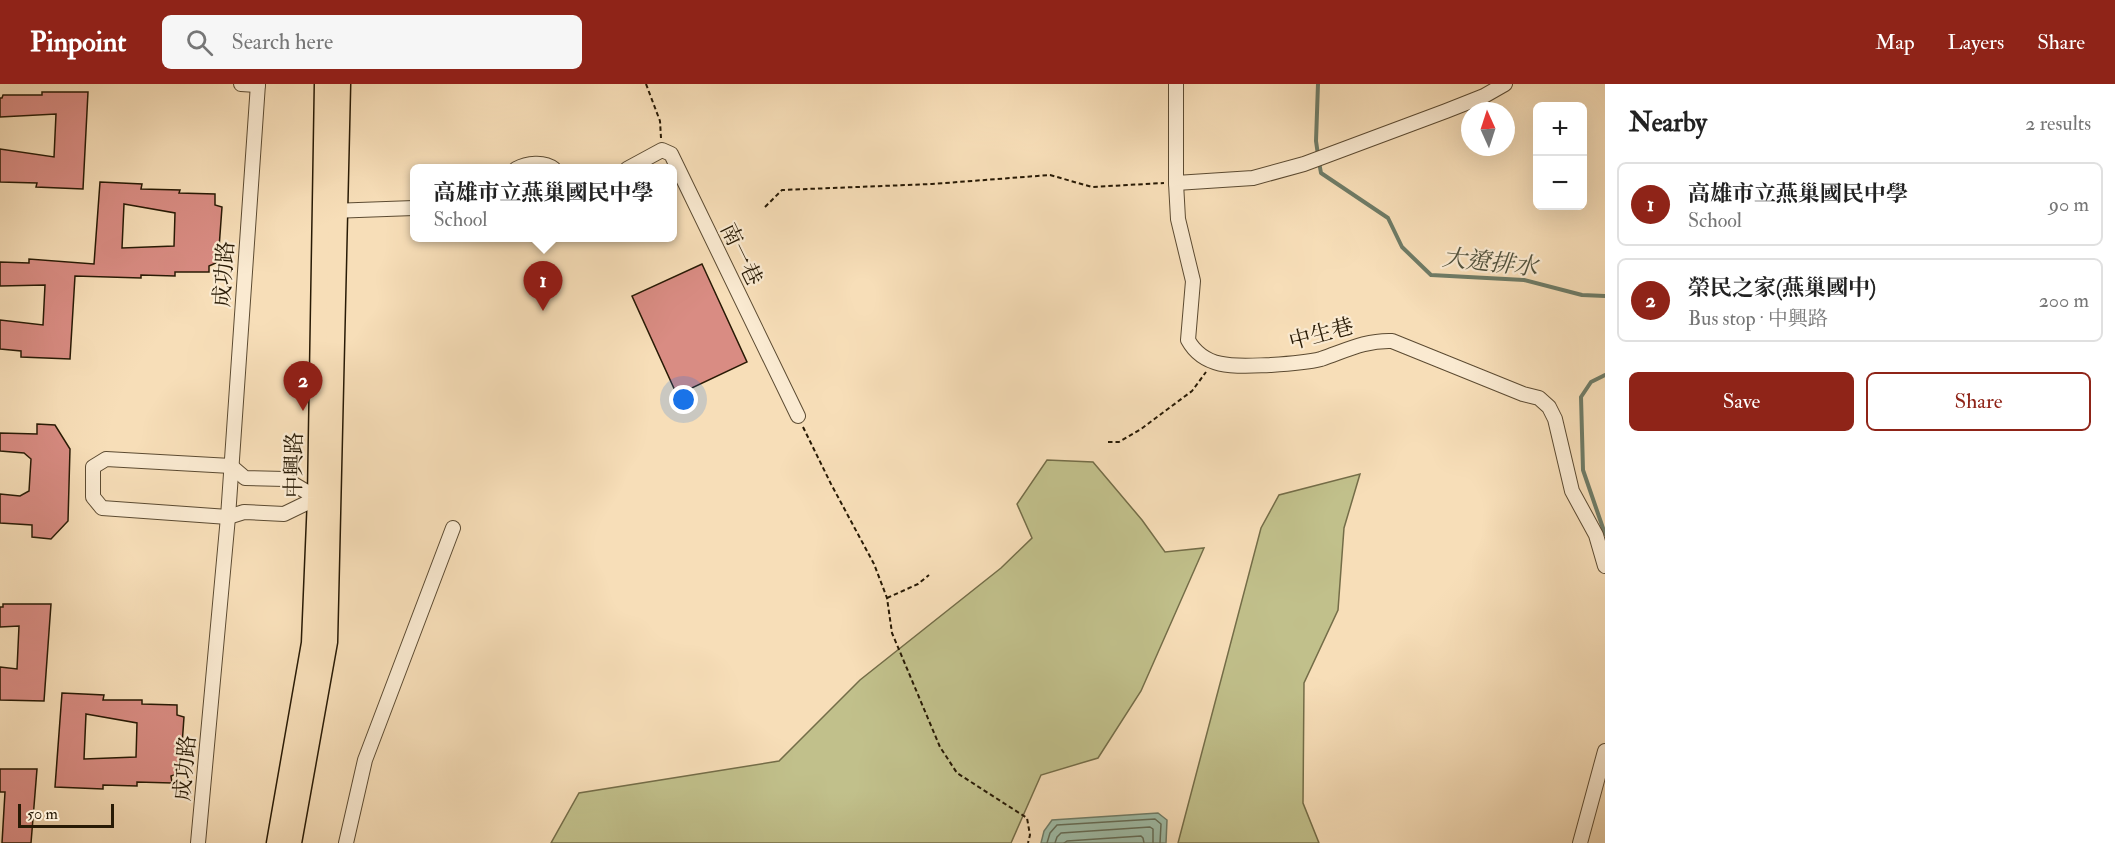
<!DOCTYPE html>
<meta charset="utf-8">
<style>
body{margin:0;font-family:"IM FELL Double Pica","Noto Serif TC",serif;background:#f6f6f6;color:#222}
.controls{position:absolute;right:18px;top:18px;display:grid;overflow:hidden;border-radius:9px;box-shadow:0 6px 24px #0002}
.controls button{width:54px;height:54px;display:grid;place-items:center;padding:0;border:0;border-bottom:2px solid #e0e0e0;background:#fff;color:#222;font:30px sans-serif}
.compass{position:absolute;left:1461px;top:18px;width:54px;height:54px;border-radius:50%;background:#fff;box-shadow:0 6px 24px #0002;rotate:357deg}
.scale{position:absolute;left:18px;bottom:15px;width:96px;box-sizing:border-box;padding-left:6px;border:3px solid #281a05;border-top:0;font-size:16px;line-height:21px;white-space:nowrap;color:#281a05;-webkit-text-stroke:4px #faead1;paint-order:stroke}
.you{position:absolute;left:684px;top:316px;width:21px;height:21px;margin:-15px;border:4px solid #fff;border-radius:50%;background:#1a73e8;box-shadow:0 0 0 9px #1a73e833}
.badge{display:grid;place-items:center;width:39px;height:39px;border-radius:50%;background:#8f2418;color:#fff;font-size:20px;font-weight:700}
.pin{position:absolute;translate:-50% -50px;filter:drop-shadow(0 2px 3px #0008)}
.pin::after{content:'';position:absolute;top:32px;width:21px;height:18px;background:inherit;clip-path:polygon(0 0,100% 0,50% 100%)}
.popup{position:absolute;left:410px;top:80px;width:267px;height:78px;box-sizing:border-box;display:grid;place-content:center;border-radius:9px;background:#fff;filter:drop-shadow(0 2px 4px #0005);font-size:20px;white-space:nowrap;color:#767676}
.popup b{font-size:22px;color:#222}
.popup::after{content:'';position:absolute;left:50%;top:100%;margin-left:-12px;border:12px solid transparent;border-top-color:#fff}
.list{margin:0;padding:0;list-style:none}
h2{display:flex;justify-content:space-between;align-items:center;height:78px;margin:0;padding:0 24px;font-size:26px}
h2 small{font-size:20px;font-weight:400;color:#767676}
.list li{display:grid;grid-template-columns:39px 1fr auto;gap:18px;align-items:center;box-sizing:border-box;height:84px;margin:0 12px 12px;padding:0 12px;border:2px solid #e0e0e0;border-radius:9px}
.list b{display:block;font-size:22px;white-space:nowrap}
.list p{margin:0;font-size:20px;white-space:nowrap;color:#767676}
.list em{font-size:20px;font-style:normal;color:#767676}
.actions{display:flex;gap:12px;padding:18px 24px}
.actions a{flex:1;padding:14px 0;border:2px solid #8f2418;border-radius:9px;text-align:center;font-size:21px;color:#8f2418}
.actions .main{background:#8f2418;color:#fff}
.icon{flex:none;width:33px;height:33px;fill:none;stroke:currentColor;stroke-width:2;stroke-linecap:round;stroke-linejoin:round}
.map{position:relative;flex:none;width:1605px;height:759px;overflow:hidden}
header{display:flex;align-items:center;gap:36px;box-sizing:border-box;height:84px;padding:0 30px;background:#8f2418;color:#fff}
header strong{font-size:28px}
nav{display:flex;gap:33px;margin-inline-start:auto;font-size:21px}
.search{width:420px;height:54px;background:#f6f6f6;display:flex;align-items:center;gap:15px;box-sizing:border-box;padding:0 21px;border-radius:9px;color:#767676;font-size:22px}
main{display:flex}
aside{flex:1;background:#fff}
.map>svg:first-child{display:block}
.green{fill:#c1c08b;stroke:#746d48;stroke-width:1.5}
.water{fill:#9fbda8;stroke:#6f7c67;stroke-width:1.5}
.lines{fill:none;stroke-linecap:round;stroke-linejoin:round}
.shore{stroke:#646c56;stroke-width:1.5}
.stream{stroke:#6f7c67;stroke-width:4}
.building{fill:#d98c83;stroke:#281a05;stroke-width:1.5;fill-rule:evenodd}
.minor-casing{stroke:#5c4b32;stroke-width:16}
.major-casing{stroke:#281a05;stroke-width:21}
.path{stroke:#281a05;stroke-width:2;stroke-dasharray:4.5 3;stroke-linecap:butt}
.minor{stroke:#faead1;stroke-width:14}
.major{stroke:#f7deb8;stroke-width:18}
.labels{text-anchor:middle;stroke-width:4.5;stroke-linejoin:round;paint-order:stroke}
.street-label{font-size:22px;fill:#281a05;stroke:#faead1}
.water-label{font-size:24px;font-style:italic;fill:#52533e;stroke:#faead1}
</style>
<header>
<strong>Pinpoint</strong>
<div class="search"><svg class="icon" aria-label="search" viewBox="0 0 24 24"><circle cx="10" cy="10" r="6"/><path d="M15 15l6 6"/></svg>Search here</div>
<nav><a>Map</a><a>Layers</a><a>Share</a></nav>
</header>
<main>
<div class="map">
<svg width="1605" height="759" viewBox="0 0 1605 759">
<rect width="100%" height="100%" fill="#f7deb8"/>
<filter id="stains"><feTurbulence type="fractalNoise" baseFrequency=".00333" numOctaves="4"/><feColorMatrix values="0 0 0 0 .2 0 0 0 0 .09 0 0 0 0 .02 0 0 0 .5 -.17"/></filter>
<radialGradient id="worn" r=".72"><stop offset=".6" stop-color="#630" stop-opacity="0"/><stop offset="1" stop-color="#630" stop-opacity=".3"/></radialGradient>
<g class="green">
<polygon points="1047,376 1093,378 1142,436 1165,468 1204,464 1141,607 1098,674 1041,691 1011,759 551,759 579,709 779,677 860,596 1001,484 1032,454 1017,420"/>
<polygon points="1360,390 1344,444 1338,526 1304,599 1303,719 1319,759 1178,759 1261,444 1279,411"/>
</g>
<polygon class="water" points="1158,729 1167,736 1166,759 1041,759 1044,747 1052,736"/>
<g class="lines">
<g class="shore">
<polyline points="1047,759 1050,749 1057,741 1155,735 1161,740 1160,759"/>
<polyline points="1055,759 1057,753 1061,749 1150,743 1153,745 1153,759"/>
<polyline points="1064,759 1067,757 1141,752 1143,754 1144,759"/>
</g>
<g class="stream">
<polyline points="1318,71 1316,57 1318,0"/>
<polyline points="1319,78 1321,89 1388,134 1402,163 1431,191 1524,196 1582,211 1605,212"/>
<polyline points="1605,291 1591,298 1581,313 1583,386 1605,450"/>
</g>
</g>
<g class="building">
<polygon points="42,8 88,8 83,105 36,103 37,99 0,98 0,65 54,73 56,30 0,33 0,14 2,14 3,11 42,11"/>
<path d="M 100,98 L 142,100 L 141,105 L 180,106 L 179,109 L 215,110 L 215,121 L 222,123 L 218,178 L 209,182 L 209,188 L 175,188 L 175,192 L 141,191 L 141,194 L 75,192 L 70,275 L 21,273 L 21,267 L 0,265 L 0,236 L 43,241 L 45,201 L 0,202 L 0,178 L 29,179 L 29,175 L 94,180 ZM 124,120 L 175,129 L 174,162 L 122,164 Z"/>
<polygon points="702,180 747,278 677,311 632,212"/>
<polygon points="37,340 55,341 70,365 68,437 51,455 32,453 32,441 0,439 0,410 20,412 29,407 31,375 24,369 0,367 0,349 37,350"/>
<polygon points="3,520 51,520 44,617 0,616 0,583 17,585 19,542 0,543 0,523 3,523"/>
<path d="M 62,609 L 104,611 L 103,616 L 142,616 L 142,620 L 177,621 L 177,631 L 184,633 L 180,689 L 171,692 L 172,699 L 137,698 L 137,702 L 103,701 L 103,705 L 55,703 ZM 86,630 L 137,639 L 136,673 L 84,675 Z"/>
<polygon points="0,685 37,685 31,759 2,759 5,708 0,708"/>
</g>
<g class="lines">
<defs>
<g id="minor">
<polyline points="241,0 258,1"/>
<path d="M 1176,0 L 1176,99 L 1178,135 L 1193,197 L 1188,256 C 1205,287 1240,282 1270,281 C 1287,280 1305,279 1321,275 C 1345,267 1365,256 1392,257 L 1523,310 L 1539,314 L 1549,323 L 1555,335 L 1572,407 L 1596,451 L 1605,482"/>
<path d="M 516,85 C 527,79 544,77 554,85"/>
<polyline points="627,85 662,66 671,70 798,332"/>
<polyline points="1176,99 1253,94 1304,80 1446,27 1484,12 1505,0"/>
<polyline points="331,127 414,124"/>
<polyline points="317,414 284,430 244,428 228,433 102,424 93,413 93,383 106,375 231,382 245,394 285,395 317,414 325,415"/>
<polyline points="198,759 228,433 258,0"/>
<polyline points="346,759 365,676 453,444"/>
<polyline points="1580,759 1605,667"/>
</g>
<g id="major">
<polyline points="276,759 311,559 317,414 324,0"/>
<polyline points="292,759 328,558 341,0"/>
</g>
</defs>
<use href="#minor" class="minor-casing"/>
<use href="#major" class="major-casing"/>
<g class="path">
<polyline points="646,0 660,37 661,54"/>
<polyline points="765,123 782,106 932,100 1050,91 1092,103 1164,99"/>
<polyline points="803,343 831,400 874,480 887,514 892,549 940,663 957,689 1027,734 1030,751 1028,759"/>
<polyline points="1108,358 1119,358 1141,345 1192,307 1206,288"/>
<polyline points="887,514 918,500 929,491"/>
</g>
<use href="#minor" class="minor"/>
<use href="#major" class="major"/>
</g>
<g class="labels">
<g class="street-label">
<text transform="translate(742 170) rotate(64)" y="8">南一巷</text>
<text transform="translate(223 190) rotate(-86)" y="8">成功路</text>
<text transform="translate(1321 249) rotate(-15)" y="8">中生巷</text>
<text transform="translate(293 381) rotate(-89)" y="8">中興路</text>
<text transform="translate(184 684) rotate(-85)" y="8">成功路</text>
</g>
<g class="water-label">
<text transform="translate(1490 178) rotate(6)" y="8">大遼排水</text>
</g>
</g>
<rect width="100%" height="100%" filter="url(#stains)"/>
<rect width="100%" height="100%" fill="url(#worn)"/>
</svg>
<div class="controls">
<button>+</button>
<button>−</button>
</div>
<svg class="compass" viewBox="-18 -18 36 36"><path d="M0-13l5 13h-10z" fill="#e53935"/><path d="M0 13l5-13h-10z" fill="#767676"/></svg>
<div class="scale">50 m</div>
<div class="you"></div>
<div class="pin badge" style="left:543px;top:227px">1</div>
<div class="popup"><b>高雄市立燕巢國民中學</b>School</div>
<div class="pin badge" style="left:303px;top:327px">2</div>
</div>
<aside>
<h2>Nearby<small>2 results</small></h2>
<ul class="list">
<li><span class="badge">1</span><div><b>高雄市立燕巢國民中學</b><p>School</p></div><em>90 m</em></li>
<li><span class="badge">2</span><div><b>榮民之家(燕巢國中)</b><p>Bus stop · 中興路</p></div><em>200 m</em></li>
</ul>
<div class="actions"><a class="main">Save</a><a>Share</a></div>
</aside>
</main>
